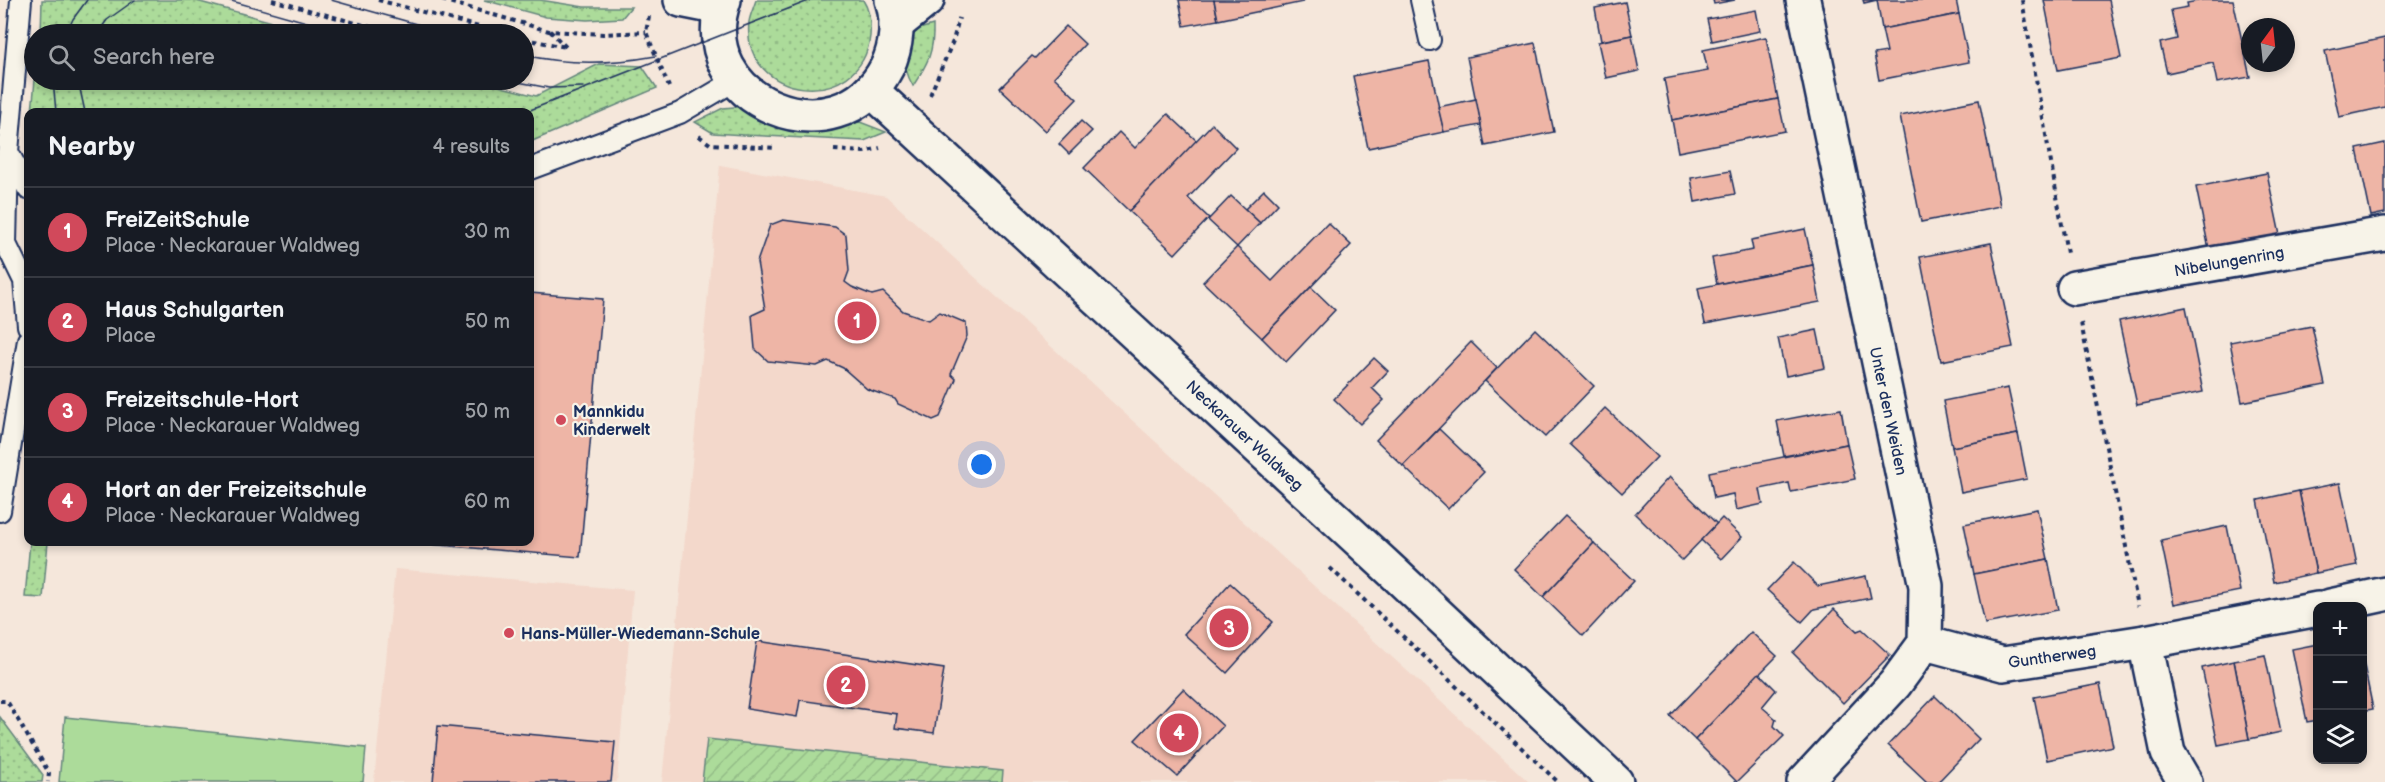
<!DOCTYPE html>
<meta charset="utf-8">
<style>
body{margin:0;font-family:"Balsamiq Sans",sans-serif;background:#242831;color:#f1f3f6}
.controls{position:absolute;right:18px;bottom:18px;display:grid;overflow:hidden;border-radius:12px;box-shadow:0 3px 9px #0003}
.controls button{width:54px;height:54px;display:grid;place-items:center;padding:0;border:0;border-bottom:2px solid #363941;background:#171b24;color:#f1f3f6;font:30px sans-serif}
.compass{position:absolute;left:2241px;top:18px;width:54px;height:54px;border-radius:50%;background:#171b24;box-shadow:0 3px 9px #0003;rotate:15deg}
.you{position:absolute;left:982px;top:465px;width:21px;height:21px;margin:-15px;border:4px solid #fff;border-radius:50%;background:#1a73e8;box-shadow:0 0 0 9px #1a73e833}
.badge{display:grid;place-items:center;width:39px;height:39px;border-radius:50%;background:#d1495b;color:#fff;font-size:20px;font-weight:700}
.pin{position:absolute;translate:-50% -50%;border:3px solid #fff;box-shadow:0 2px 6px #0006}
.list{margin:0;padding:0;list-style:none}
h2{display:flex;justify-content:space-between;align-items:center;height:78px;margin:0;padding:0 24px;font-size:26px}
h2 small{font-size:20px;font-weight:400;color:#9ea1a6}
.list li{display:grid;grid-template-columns:39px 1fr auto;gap:18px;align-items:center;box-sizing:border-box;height:90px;padding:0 24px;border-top:2px solid #363941}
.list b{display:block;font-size:22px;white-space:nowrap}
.list p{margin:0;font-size:20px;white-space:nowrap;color:#9ea1a6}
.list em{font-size:20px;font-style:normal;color:#9ea1a6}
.icon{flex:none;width:33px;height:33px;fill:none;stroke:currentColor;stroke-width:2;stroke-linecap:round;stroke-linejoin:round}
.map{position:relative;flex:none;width:2385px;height:782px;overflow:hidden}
.search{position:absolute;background:#171b24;box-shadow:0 3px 9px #0003;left:24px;top:24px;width:510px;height:66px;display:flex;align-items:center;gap:15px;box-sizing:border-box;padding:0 21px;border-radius:33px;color:#9ea1a6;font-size:22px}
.panel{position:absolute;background:#171b24;box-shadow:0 3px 9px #0003;left:24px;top:108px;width:510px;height:438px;border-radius:12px}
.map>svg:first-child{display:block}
.built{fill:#f3d8cb}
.grass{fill:url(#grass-dots);stroke:#64857c;stroke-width:1.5}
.garden{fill:url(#garden-furrows);stroke:#64857c;stroke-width:1.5}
.pitch{fill:#acdb9a;stroke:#64857c;stroke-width:1.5}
.building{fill:#eeb5a6;stroke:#1b2f5e;stroke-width:1.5}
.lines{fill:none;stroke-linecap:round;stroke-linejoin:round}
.service-casing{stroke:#1b2f5e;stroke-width:24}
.minor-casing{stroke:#1b2f5e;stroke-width:38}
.path{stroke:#1b2f5e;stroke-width:4;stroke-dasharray:4.5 4.5;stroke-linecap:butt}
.service{stroke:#f7f3e8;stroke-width:20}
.minor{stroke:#f7f3e8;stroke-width:33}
.tram{stroke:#1b2f5e;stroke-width:1.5}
.poi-dot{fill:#d1495b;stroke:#f7f3e8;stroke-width:2}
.labels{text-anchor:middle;stroke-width:4.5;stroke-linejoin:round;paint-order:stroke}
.street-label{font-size:16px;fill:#1b2f5e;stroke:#f7f3e8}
.poi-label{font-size:16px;font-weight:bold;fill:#1b2f5e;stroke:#f7f3e8;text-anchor:start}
</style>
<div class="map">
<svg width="2385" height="782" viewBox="0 0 2385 782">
<defs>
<pattern id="grass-dots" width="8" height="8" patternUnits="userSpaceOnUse" patternTransform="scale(1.5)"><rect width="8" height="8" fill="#acdb9a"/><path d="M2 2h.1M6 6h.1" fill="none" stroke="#93bc87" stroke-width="1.8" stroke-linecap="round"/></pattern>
<pattern id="garden-furrows" width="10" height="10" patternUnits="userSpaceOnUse" patternTransform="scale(1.5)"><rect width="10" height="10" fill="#acdb9a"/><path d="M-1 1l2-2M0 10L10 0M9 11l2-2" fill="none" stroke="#93bc87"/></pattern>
</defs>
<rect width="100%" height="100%" fill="#f5e7db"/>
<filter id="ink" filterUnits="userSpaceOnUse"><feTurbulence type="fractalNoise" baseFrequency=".0167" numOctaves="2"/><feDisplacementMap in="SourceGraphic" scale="12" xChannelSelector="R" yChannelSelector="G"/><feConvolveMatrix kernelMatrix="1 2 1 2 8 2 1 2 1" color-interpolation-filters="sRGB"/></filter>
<g filter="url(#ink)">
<g class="built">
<polygon points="720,165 886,196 1529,782 662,782"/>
<polygon points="395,569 633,590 617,782 374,782"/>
</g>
<g class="grass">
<polygon points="42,0 193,0 316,34 41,34"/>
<polygon points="484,0 540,0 584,7 631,7 622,18 587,20 546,17"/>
<path d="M 756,0 L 863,0 C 870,11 871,23 870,36 C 862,113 741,102 749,22 C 750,15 754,7 756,0 Z"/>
<path d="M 933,25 C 934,52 928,63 913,86 C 900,63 905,52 916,30 Z"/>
<polygon points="599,64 642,66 657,88 530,142 530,112 32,112 35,80 476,80 536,96"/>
<polygon points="745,106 769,123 795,128 860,122 886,132 864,141 744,135 713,133 695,122 723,108"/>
<polygon points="30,542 48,542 43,598 25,597"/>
<polygon points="0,717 43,775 42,782 0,782"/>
</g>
<polygon class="garden" points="707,739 1003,771 1002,782 702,782"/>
<polygon class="pitch" points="65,717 366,748 363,782 59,782"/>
<g class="building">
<polygon points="1179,0 1214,0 1218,20 1184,26"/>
<polygon points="1214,0 1303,0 1303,2 1218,20"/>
<polygon points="1713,0 1735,0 1714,4"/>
<polygon points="1863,0 1956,0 1959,14 1882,29 1877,0 1864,3"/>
<polygon points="2044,0 2109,0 2121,58 2058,70"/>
<polygon points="2203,0 2233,0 2250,77 2217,83 2213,63 2167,73 2160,43 2177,39 2171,10 2188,7 2187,3"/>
<polygon points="1625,2 1632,35 1601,41 1595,8"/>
<polygon points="1756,10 1760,31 1712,41 1707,19"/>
<polygon points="1959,14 1969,62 1879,80 1874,54 1887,52 1882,29"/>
<polygon points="1066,26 1085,44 1054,77 1077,99 1046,131 1000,88 1032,56 1035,58"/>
<polygon points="1632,35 1639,71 1606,78 1598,42"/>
<polygon points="1766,37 1778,99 1672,120 1664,79 1708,71 1703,50"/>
<polygon points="2385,38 2385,107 2339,117 2325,51"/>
<polygon points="1535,43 1554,132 1485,146 1467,57"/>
<polygon points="1429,61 1444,132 1368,148 1353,76"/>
<polygon points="1476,99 1481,125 1444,132 1438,107"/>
<polygon points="1778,99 1785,131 1678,152 1672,120"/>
<polygon points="1979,100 2000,206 1921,222 1900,116"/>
<polygon points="1168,114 1197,141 1129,211 1084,168 1119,132 1135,148"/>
<polygon points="1081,121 1092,131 1069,154 1059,144"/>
<polygon points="1212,124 1236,148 1188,198 1209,218 1175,254 1129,211"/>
<polygon points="2385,143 2385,213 2371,216 2357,149"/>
<polygon points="1730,171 1735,194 1695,202 1691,178"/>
<polygon points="2267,173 2281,240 2210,254 2196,187"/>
<polygon points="1264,190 1278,204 1260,223 1245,209"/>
<polygon points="1231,196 1260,223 1237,247 1208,220"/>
<polygon points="783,220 835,227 846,235 849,271 845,282 852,287 872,295 883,292 903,311 929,320 940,312 966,323 967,336 951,374 956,379 940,417 933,420 898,404 895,399 867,389 843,368 828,361 817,366 768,361 755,349 752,315 765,309 757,262 770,225"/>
<polygon points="1328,223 1351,245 1262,338 1203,282 1237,247 1272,281"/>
<polygon points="1805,229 1813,265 1717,284 1712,258 1753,250 1751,240"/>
<polygon points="1991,243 2013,347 1941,361 1920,257"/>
<polygon points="1813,265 1820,302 1705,324 1698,288"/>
<polygon points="1311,287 1335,310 1286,362 1262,338"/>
<polygon points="530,293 603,299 580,557 404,542 530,542"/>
<polygon points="2186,307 2203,392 2137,405 2119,321"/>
<polygon points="2312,326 2325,385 2242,402 2230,342"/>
<polygon points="1535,329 1594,386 1545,437 1485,381"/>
<polygon points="1817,330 1825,368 1786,376 1778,338"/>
<polygon points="1471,342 1497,368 1403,466 1376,440"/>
<polygon points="1374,358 1388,371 1372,388 1384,400 1360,424 1334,399"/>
<polygon points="2008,388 2018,434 1952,447 1943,401"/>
<polygon points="1605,408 1657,457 1622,493 1570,444"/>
<polygon points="1841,409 1847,444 1784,456 1777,421"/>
<polygon points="1439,429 1484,472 1448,509 1403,466"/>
<polygon points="2018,434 2027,479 1961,492 1952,447"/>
<polygon points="1847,444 1855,479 1791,492 1789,483 1760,489 1763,504 1736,510 1733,494 1714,498 1709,472"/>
<polygon points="1669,477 1717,524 1682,560 1635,514"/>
<polygon points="2340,483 2357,565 2316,573 2299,491"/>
<polygon points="2299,491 2316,573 2274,582 2258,500"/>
<polygon points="2037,509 2048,559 1974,574 1964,524"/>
<polygon points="1565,516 1594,543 1543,597 1514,569"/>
<polygon points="1722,518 1742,537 1721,559 1701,540"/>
<polygon points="2227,526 2240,591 2174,604 2161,540"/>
<polygon points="1594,543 1634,581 1583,636 1543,597"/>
<polygon points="2048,559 2058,610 1985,624 1974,574"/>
<polygon points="1794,562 1818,586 1866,576 1871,598 1814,609 1802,622 1767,590"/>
<polygon points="1230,583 1273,622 1227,673 1184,634"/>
<polygon points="1834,609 1857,631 1862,629 1890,655 1843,703 1793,653"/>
<polygon points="1751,632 1777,656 1695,740 1670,716"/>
<polygon points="757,641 944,669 934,733 895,728 897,714 800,700 797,717 747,709"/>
<polygon points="2318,644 2318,720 2307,722 2292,649"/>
<polygon points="2265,655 2281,732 2249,739 2234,661"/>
<polygon points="2362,656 2373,709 2362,711"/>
<polygon points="2234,661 2249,739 2218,745 2202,668"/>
<polygon points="1759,673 1776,690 1762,707 1776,719 1774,726 1784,736 1737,782 1695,740"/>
<polygon points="2100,684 2113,746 2047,760 2034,697"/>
<polygon points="1183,689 1223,726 1177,776 1135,740"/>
<polygon points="1935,696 1979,739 1938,782 1927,782 1888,745"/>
<polygon points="438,726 615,742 611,782 433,782"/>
</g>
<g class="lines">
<defs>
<g id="service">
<polyline points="21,0 8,152 28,189"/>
<polyline points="1421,0 1430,40"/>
<polyline points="8,155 6,244 24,281 28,326"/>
<polyline points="530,169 680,113 736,80"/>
<polyline points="0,511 28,340"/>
</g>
<g id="minor">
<polyline points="681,0 721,8"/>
<path d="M 724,0 C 688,101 838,163 887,67 C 897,46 899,21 892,0"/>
<polyline points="1803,0 1926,586 1925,643 1895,684 1804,782"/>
<polyline points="896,25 927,0"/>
<polyline points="871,90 1394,573 1616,782"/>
<polyline points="2074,288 2385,234"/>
<polyline points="2330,606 2385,594"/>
<polyline points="2145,642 2168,753 2185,782"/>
<polyline points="1925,643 2003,664 2145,642 2318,609"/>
</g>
</defs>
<use href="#service" class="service-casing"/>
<use href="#minor" class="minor-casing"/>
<g class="path">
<polyline points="272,0 396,34"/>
<polyline points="378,0 505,34"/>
<polyline points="442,0 549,31 603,34 646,32"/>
<polyline points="2022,0 2067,253"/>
<polyline points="649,16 646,32 669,87"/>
<polyline points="550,31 566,47"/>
<polyline points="524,39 566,47"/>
<polyline points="524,70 527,71"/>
<polyline points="930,95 953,41 959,18"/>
<polyline points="699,136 710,144 776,148"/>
<polyline points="834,150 864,152 880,148"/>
<polyline points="2081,323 2138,606"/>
<polyline points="1330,568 1558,782"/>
<polyline points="0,701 7,701 49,773 48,782"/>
</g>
<use href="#service" class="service"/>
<use href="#minor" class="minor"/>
<g class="tram">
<polyline points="228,0 349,34"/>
<polyline points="331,0 452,34"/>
<polyline points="66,34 73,19 87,0"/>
<polyline points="97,34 107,20 135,0"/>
<path d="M 524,55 C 567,65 612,64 656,56"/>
<polyline points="53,80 56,112"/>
<polyline points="81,80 80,89 85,112"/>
<polyline points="508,80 549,88 583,87"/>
<polyline points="525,112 811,0"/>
</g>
</g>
</g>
<g class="poi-dot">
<circle cx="561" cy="420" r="6"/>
<circle cx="509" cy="633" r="6"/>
</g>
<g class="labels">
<g class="street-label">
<text transform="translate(2229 261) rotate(-10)" y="6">Nibelungenring</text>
<text transform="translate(1889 411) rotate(78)" y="6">Unter den Weiden</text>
<text transform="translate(1245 435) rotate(43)" y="6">Neckarauer Waldweg</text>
<text transform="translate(2052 656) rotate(-8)" y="6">Guntherweg</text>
</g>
<g class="poi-label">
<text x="573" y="417">Mannkidu<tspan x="573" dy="18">Kinderwelt</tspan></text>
<text x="521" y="639">Hans-Müller-Wiedemann-Schule</text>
</g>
</g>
</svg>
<div class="controls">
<button>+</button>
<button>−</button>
<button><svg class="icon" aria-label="layers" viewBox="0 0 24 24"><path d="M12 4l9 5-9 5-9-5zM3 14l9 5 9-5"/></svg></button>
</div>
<svg class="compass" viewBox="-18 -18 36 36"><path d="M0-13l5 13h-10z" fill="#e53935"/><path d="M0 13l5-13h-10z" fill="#9ea1a6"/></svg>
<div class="you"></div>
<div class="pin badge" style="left:857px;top:321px">1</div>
<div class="pin badge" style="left:846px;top:685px">2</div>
<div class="pin badge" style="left:1229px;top:628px">3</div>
<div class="pin badge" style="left:1179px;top:733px">4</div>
<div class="search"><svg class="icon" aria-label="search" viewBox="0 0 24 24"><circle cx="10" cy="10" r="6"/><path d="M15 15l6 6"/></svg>Search here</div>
<section class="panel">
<h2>Nearby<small>4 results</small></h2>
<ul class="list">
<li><span class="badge">1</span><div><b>FreiZeitSchule</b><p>Place · Neckarauer Waldweg</p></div><em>30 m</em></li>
<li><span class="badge">2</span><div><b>Haus Schulgarten</b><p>Place</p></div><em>50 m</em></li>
<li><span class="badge">3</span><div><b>Freizeitschule-Hort</b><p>Place · Neckarauer Waldweg</p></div><em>50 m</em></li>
<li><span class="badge">4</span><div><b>Hort an der Freizeitschule</b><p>Place · Neckarauer Waldweg</p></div><em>60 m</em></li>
</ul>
</section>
</div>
